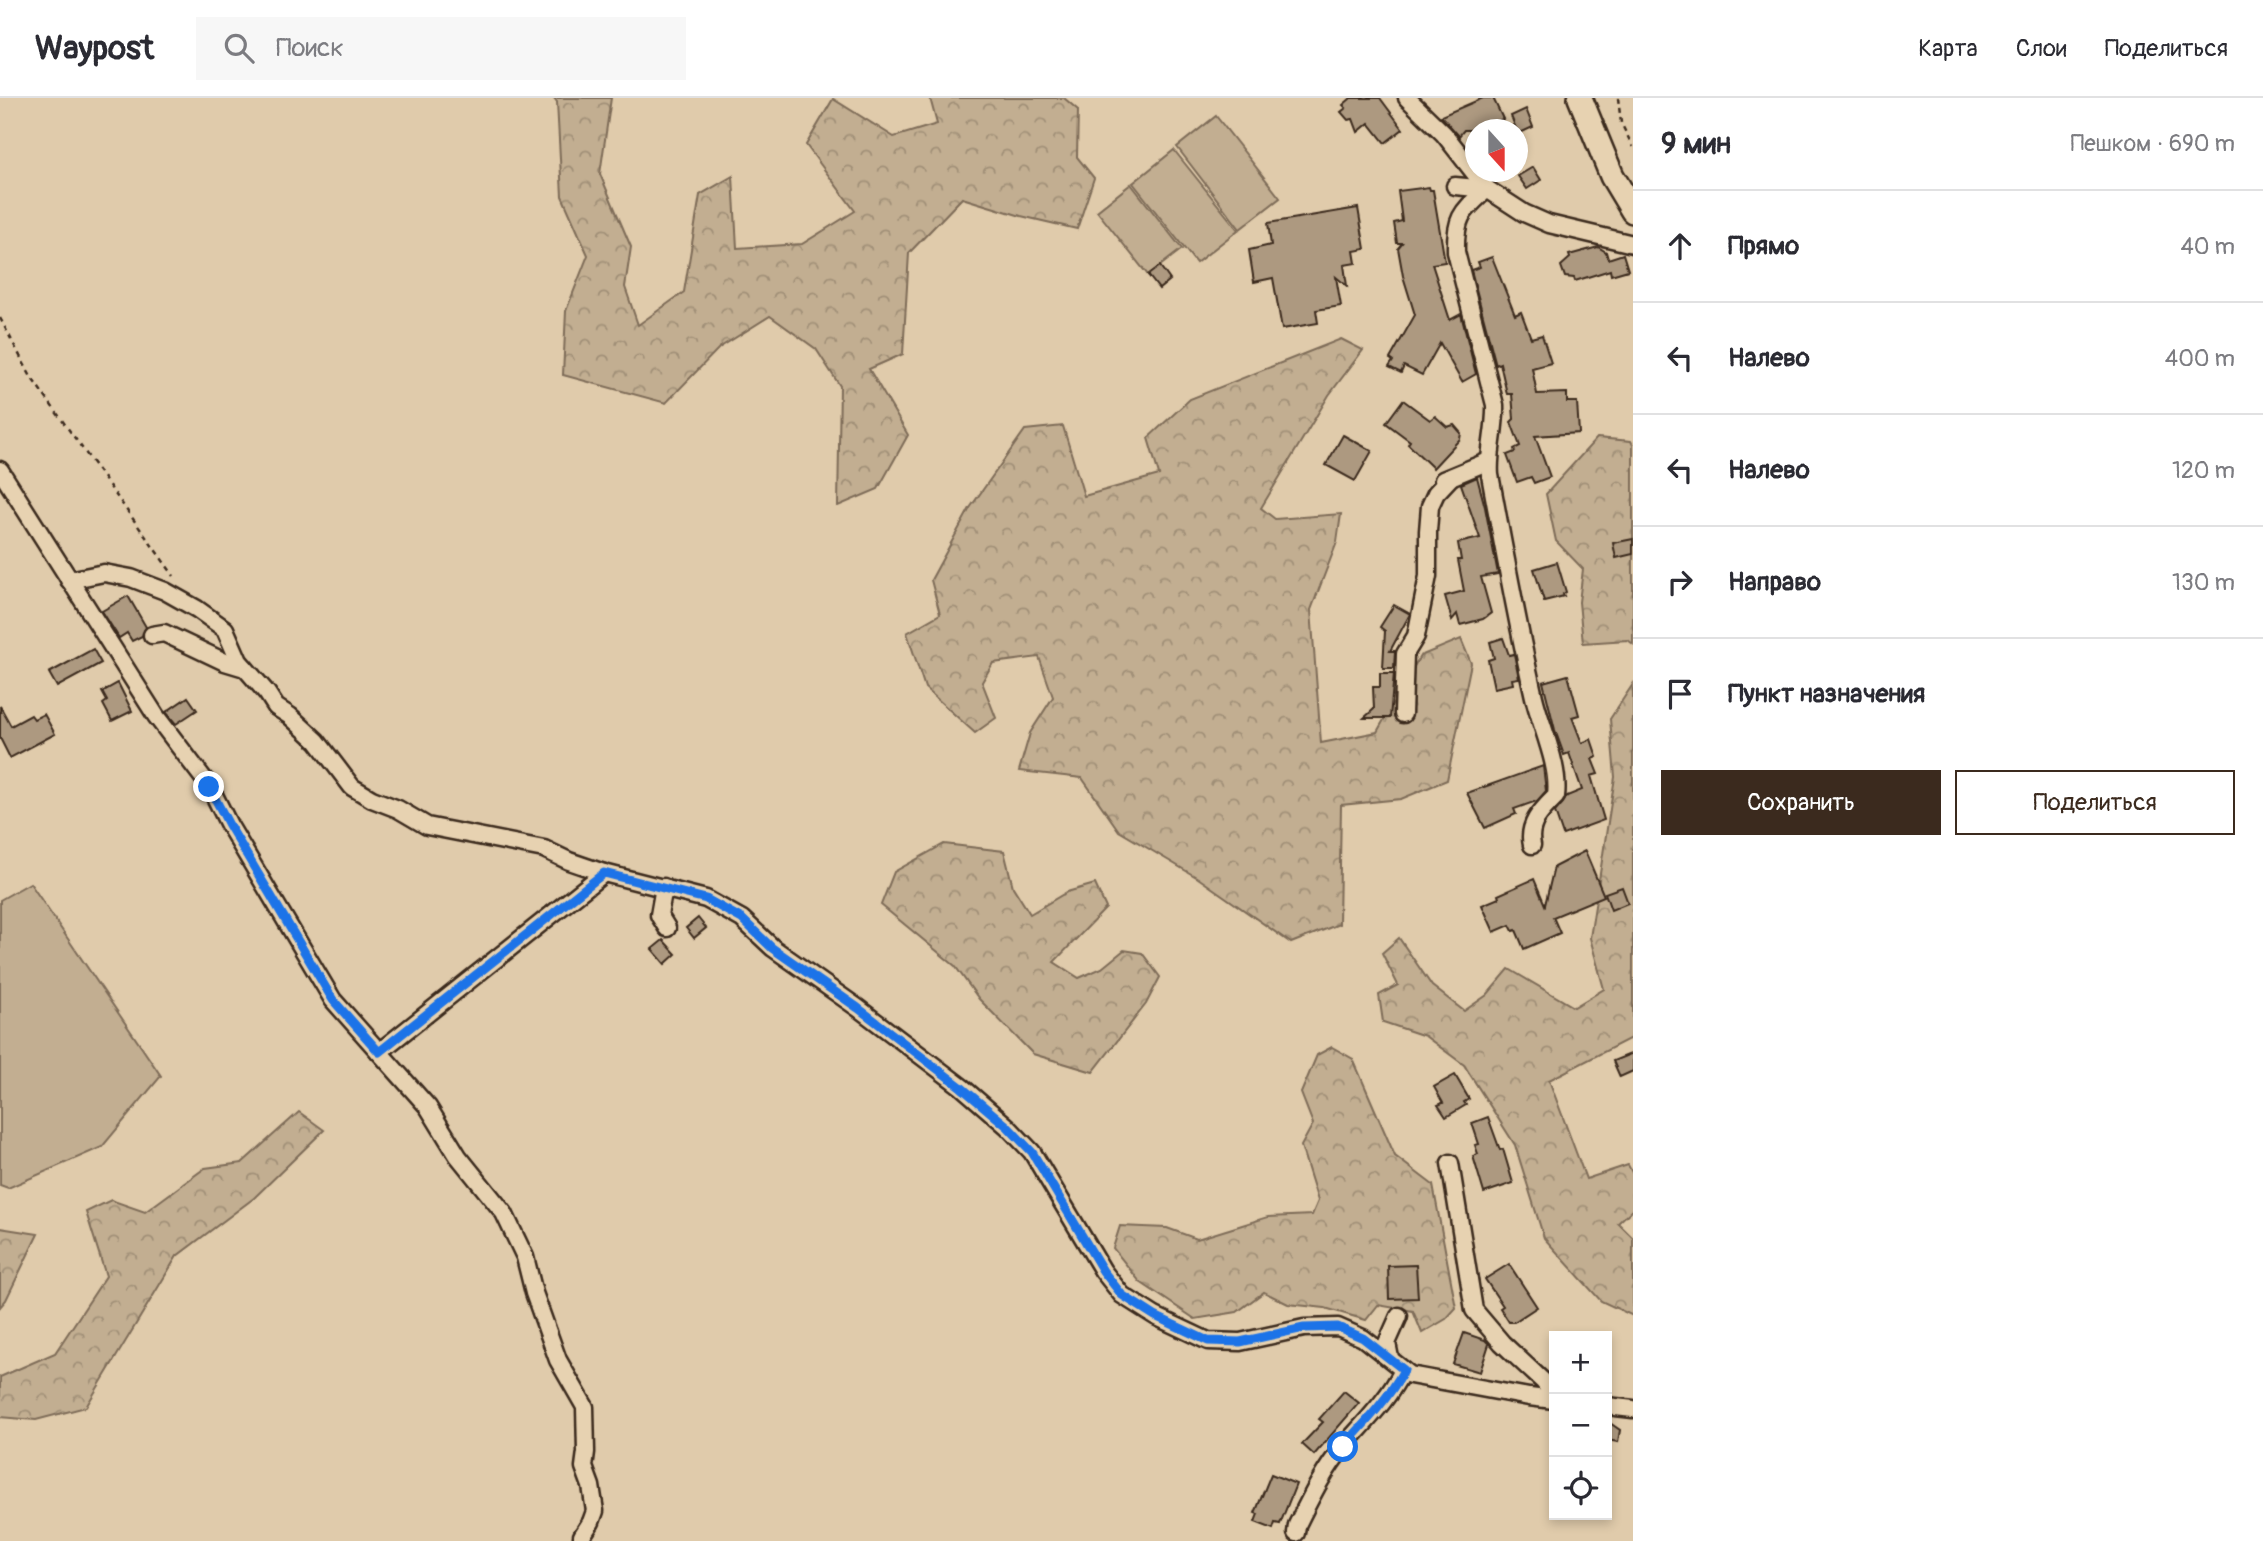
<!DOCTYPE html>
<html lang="ru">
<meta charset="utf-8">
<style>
body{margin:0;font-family:Pangolin,sans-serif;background:#f7f7f7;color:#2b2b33}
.controls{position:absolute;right:21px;bottom:21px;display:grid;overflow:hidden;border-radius:0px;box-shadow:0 4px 10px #0003}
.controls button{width:63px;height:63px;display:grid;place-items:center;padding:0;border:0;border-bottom:2px solid #e1e1e2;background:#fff;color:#2b2b33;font:35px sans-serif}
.compass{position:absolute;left:1465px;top:21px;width:63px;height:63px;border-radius:50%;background:#fff;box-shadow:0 4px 10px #0003;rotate:159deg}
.stop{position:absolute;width:21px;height:21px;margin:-16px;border:5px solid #1a73e8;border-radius:50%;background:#fff}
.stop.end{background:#1a73e8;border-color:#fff;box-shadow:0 2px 7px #0008}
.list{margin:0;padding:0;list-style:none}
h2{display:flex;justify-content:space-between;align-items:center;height:91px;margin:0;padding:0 28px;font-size:30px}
h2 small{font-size:23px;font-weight:400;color:#7c7c81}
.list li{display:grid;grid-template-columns:46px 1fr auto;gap:21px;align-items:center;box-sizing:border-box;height:112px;padding:0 28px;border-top:2px solid #e1e1e2}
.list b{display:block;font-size:26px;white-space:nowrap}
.list em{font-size:23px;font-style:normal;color:#7c7c81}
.actions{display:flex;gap:14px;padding:21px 28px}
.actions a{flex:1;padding:16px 0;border:2px solid #3b2a1e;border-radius:0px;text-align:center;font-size:24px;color:#3b2a1e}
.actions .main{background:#3b2a1e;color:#fff}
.icon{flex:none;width:38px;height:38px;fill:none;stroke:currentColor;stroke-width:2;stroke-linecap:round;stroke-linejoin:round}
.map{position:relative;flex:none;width:1633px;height:1443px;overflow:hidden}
header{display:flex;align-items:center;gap:42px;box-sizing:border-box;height:98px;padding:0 35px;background:#fff;border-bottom:2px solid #e1e1e2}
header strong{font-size:33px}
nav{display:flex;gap:38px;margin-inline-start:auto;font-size:24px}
.search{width:490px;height:63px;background:#f7f7f7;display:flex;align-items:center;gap:18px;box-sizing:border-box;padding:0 24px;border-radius:0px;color:#7c7c81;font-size:26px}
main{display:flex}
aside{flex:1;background:#fff}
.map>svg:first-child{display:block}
.grass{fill:#c2ae91;stroke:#7e6c58;stroke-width:2}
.forest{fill:url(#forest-crowns);stroke:#7e6c58;stroke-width:2}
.building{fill:#ad9980;stroke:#3b2a1e;stroke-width:2}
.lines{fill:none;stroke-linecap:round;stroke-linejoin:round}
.street-casing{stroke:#3b2a1e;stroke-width:21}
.secondary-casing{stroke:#3b2a1e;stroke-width:28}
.path{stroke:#3b2a1e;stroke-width:2.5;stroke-dasharray:5 5;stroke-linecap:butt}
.street{stroke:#e7d2b1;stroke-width:16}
.secondary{stroke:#e7d2b1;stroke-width:23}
.route{stroke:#1a73e8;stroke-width:9}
</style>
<header>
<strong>Waypost</strong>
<div class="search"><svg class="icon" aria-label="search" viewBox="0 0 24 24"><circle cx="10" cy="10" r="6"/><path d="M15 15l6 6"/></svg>Поиск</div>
<nav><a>Карта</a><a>Слои</a><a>Поделиться</a></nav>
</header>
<main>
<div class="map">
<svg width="1633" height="1443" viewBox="0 0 1633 1443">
<defs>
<pattern id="forest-crowns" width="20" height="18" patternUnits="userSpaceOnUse" patternTransform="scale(1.75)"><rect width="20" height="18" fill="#c2ae91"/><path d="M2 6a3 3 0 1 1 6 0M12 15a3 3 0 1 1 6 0" fill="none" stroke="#9f8e76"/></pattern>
</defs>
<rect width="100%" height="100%" fill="#e0cbab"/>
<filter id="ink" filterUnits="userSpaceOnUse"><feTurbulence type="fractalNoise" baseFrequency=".0143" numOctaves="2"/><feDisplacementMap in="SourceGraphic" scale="14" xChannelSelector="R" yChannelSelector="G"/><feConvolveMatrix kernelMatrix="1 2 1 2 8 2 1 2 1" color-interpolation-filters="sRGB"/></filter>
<g filter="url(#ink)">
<g class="grass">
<polygon points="1216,18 1280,100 1240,131 1177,49"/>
<polygon points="1174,52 1238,132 1196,165 1133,85"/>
<polygon points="1131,86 1182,151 1148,177 1097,113"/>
<polygon points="30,785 161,978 102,1049 8,1090 0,1087 0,802"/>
</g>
<g class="forest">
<polygon points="554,0 611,0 600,76 631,149 625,189 638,227 684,194 700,97 733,78 737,150 802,146 855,113 806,47 833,1 894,39 937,26 930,0 1064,0 1078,12 1077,59 1094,80 1077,131 1021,118 962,100 909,155 903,256 869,271 908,337 878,391 838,408 840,288 816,251 770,218 719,250 666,305 563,277 566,213 588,157 562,98 557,4"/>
<polygon points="1341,241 1363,252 1329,297 1261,410 1275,421 1341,416 1337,444 1311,512 1321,645 1377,634 1420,558 1461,541 1471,565 1447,682 1401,701 1341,707 1339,826 1291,845 1198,780 1119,733 1082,680 1019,673 1030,635 1053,599 1039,559 993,565 982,584 996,620 975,635 925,590 907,535 940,516 931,482 970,410 1025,332 1063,328 1084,398 1159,377 1148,340 1190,301"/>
<polygon points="1597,340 1631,343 1633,347 1633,546 1628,542 1583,545 1579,504 1583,471 1556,443 1546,396"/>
<polygon points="1633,586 1633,939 1549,982 1586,1081 1628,1067 1633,1076 1633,1111 1618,1125 1633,1140 1633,1218 1601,1203 1544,1140 1515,1047 1464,967 1425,938 1383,924 1379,897 1398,887 1382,855 1399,840 1432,888 1464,913 1487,897 1509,871 1574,909 1604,891 1590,840 1615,679 1610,621"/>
<polygon points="944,746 1004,753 1013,789 1030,816 1067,794 1095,786 1106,810 1054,864 1079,880 1102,870 1124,852 1142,855 1160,879 1146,906 1093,974 1033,956 979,901 955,868 881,807 894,774"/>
<polygon points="1332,949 1353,961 1395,1058 1433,1087 1456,1210 1446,1221 1422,1235 1413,1213 1378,1207 1366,1222 1325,1210 1288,1206 1264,1194 1237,1214 1195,1221 1140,1184 1113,1150 1120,1128 1167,1130 1197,1141 1268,1119 1312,1117 1318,1103 1301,1048 1313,1026 1301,995 1317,957"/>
<polygon points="299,1014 324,1032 254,1100 177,1158 86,1309 36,1322 0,1319 0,1279 55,1255 106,1178 86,1114 111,1102 145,1114 205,1070 242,1065"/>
<polygon points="0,1130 38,1136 6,1202 0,1209"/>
</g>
<g class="building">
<polygon points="1351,0 1380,0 1403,31 1385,45 1369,25 1358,34 1353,21 1348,22 1341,14 1346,10 1343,7"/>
<polygon points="1483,0 1493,0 1503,21 1479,32 1464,32 1459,38 1441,18"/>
<polygon points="1526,11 1533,29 1518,36 1511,18"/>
<polygon points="1533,69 1541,82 1527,91 1518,78"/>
<polygon points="1429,89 1430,92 1433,92 1445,164 1432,166 1450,222 1461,216 1476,276 1462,284 1440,245 1422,277 1404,268 1401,275 1389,269 1393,263 1390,261 1415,217 1403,178 1398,150 1402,145 1397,145 1394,125 1402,123 1398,93"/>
<polygon points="1358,110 1365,151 1354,153 1356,165 1344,167 1347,188 1336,179 1341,208 1316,212 1318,225 1282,231 1273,180 1254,184 1249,152 1271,147 1268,125"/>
<polygon points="1598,149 1606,154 1608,161 1623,156 1628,172 1611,177 1610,172 1575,183 1574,180 1565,179 1561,168 1570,160 1569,157"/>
<polygon points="1492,159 1515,217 1521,214 1531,240 1542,237 1551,265 1532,270 1537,296 1567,295 1567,304 1577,304 1579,335 1535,338 1550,379 1534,385 1531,379 1517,384 1507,357 1515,354 1514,351 1520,348 1511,324 1514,321 1512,296 1507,296 1500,265 1496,267 1471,172 1480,169 1478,164"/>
<polygon points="1160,168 1170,182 1159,191 1148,177"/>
<polygon points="1403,302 1430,322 1435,318 1447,329 1454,327 1461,335 1460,341 1433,370 1408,346 1410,343 1386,325"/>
<polygon points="1343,337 1372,353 1355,383 1326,367"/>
<polygon points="1477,379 1485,409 1498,476 1481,479 1491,515 1483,521 1460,527 1457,516 1452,522 1445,498 1464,493 1458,462 1461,462 1458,445 1480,440 1461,386"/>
<polygon points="1633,441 1633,456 1616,460 1613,445"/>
<polygon points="1557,464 1566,494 1563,496 1564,498 1544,503 1534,471"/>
<polygon points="128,498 146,529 142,538 132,543 127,535 119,540 102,513"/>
<polygon points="1394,507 1410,516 1390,553 1395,553 1394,570 1383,570 1385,533 1380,529"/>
<polygon points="1503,540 1509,557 1514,556 1519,580 1512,581 1513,586 1494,590 1488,562 1494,560 1490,544"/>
<polygon points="93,551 101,565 57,589 49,575"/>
<polygon points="1380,575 1394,575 1390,620 1364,620 1374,611 1373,589 1380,589"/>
<polygon points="1568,577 1579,617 1572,619 1582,645 1591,641 1597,659 1592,661 1598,676 1591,678 1604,722 1563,737 1555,714 1563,705 1567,698 1582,692 1569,655 1564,657 1555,632 1543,584"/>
<polygon points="118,585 132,613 112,623 103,606 107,603 102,594"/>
<polygon points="188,599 197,612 176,626 166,614"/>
<polygon points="0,608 11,628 31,617 34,621 44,616 55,636 10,660 0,640"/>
<polygon points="1543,668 1546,693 1537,703 1514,711 1516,716 1485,730 1467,695"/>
<polygon points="1585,753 1604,798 1553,819 1560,835 1524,851 1516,832 1513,833 1510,827 1494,834 1482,807 1499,800 1498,797 1534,781 1545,807 1554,769"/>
<polygon points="1622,789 1628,805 1611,812 1605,795"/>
<polygon points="698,820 706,830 694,840 686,830"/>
<polygon points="663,842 676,856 665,866 652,851"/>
<polygon points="1633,955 1633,973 1620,979 1613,963"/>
<polygon points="1455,977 1469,1001 1464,1004 1466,1007 1446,1019 1438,1007 1443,1005 1434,989"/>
<polygon points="1488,1019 1500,1052 1503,1051 1513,1085 1484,1095 1473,1058 1478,1056 1475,1047 1479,1046 1472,1025"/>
<polygon points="1509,1166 1537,1209 1514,1224 1509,1224 1500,1210 1503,1208 1485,1181"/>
<polygon points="1416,1167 1418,1200 1389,1201 1388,1168"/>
<polygon points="1464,1235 1485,1242 1489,1246 1480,1274 1453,1266"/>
<polygon points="1344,1293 1359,1305 1314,1357 1302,1346 1323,1324 1319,1321"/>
<polygon points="1607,1323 1620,1332 1618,1344 1607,1342"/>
<polygon points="1271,1376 1296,1386 1280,1426 1275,1425 1273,1431 1255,1424 1258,1416 1255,1415"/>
</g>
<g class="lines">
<defs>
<g id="street">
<polyline points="1407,0 1444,36 1487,91"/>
<polyline points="1455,88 1487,91"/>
<polyline points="0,372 156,618 210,689 229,727 333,902 428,1009 458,1058 504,1115 525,1159 534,1195 558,1262 585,1309 586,1354 584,1369 591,1388 595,1413 591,1424 582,1438 582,1443"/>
<polyline points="1443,382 1489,363"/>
<polyline points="69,482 104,475 131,480 165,493 197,511 225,531 239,563 267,595 276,609 290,618 317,643 352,689 372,701 398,711 427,728 544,751 569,763 604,775 379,954"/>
<polyline points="152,537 164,535 225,564 245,570"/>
<polyline points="1403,616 1405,556 1416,538 1428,478 1428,433 1430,408 1436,395 1450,380"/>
<path d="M 1532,747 C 1527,726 1542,712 1556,698 C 1560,668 1541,629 1534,599 C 1517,525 1504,451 1490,377 C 1488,354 1496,331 1495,307 L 1456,154 C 1455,118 1462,114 1487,91 L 1524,115 L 1549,126 L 1633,146"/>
<polyline points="604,775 706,801 742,821 773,850 858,910 962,989 1007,1028 1032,1054 1103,1173 1122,1197 1155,1218 1208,1243 1240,1244 1304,1230 1338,1229 1363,1240 1410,1277 1529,1299 1554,1302"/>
<polyline points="664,789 659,817 667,830"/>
<polyline points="1450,1065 1474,1212 1502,1245 1544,1284 1554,1298"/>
<polyline points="1390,1260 1387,1245 1399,1218"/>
<polyline points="1607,1308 1633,1311"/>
<path d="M 1296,1435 L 1297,1427 C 1311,1399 1324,1372 1344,1348 C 1366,1323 1388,1302 1403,1272"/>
</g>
<polyline id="secondary" points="1580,0 1612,78 1633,113"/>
</defs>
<use href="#street" class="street-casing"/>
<use href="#secondary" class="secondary-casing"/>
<g class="path">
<polyline points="1618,0 1621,25 1633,49"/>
<polyline points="0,220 31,279 174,478"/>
</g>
<use href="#street" class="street"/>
<use href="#secondary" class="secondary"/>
</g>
</g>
<g class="lines" filter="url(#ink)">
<path class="route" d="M 209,689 L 229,727 L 333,902 L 379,954 L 604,775 L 706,801 L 742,821 L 772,850 L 858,910 L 961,989 L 1007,1028 L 1032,1054 L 1103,1173 L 1122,1197 L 1155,1218 L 1208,1243 L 1240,1244 L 1304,1230 L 1338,1229 L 1363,1240 L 1404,1272 C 1388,1301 1366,1324 1343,1349"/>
</g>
</svg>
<div class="controls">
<button>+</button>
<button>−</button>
<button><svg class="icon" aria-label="locate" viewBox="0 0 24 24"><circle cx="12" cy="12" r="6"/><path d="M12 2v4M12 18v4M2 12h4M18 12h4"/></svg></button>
</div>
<svg class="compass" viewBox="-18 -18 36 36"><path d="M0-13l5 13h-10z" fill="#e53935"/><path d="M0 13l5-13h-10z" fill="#7c7c81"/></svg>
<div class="stop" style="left:1343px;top:1349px"></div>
<div class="stop end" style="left:209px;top:689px"></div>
</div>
<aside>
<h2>9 мин<small>Пешком · 690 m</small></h2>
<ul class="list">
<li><svg class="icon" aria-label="ahead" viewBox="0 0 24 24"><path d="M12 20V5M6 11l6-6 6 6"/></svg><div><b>Прямо</b></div><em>40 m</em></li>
<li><svg class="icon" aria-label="left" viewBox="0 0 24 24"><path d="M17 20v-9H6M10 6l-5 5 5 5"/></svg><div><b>Налево</b></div><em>400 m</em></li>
<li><svg class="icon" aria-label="left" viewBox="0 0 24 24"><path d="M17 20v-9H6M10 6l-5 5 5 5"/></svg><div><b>Налево</b></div><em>120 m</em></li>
<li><svg class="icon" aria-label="right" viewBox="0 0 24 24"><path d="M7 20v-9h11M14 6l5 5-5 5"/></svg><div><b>Направо</b></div><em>130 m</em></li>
<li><svg class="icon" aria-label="arrive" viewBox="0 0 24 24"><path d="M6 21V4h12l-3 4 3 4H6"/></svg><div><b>Пункт назначения</b></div></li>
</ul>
<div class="actions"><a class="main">Сохранить</a><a>Поделиться</a></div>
</aside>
</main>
